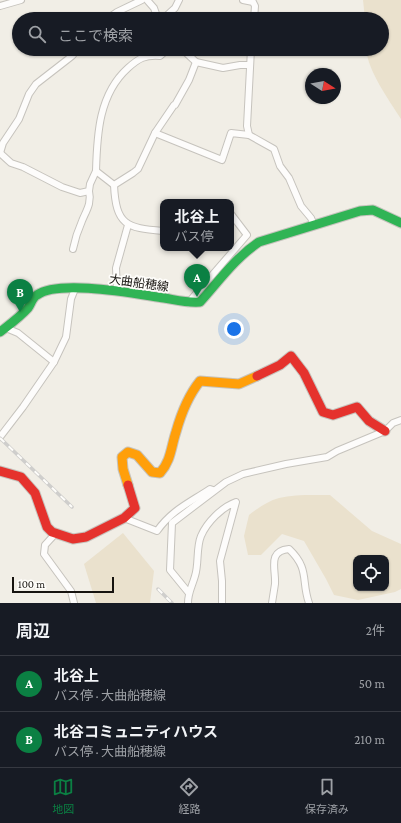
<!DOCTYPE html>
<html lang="ja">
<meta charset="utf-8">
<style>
body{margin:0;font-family:"Crimson Pro","Noto Sans JP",serif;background:#20242c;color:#f1f3f6}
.controls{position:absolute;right:12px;bottom:12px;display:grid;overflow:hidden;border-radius:8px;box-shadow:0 1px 3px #0004}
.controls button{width:36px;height:36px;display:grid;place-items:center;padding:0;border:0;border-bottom:1px solid #363941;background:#171b24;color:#f1f3f6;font:20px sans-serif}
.compass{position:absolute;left:305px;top:68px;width:36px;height:36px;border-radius:50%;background:#171b24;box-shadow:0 1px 3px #0004;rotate:101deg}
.scale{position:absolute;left:12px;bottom:10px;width:102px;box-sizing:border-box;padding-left:4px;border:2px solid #16130f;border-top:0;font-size:11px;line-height:14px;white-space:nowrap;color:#16130f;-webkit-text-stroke:3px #fefdfa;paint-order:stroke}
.you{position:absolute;left:234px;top:329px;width:14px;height:14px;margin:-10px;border:3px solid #fff;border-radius:50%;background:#1a73e8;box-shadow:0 0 0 6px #1a73e833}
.badge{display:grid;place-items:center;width:26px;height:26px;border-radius:50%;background:#0b8043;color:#fff;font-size:13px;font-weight:700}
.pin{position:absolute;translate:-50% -33px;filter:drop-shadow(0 1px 2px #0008)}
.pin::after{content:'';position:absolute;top:21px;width:14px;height:12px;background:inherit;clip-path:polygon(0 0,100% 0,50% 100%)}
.popup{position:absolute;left:160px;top:199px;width:74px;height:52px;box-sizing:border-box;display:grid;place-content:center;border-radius:8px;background:#171b24;filter:drop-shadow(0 1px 3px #0005);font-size:13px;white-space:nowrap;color:#9ea1a6}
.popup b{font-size:15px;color:#f1f3f6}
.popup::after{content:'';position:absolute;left:50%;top:100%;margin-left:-8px;border:8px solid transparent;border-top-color:#171b24}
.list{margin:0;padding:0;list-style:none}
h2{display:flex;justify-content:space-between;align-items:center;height:52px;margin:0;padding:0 16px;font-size:17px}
h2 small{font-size:13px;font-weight:400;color:#9ea1a6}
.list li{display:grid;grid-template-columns:26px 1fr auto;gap:12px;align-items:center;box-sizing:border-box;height:56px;padding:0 16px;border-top:1px solid #363941}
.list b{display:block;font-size:15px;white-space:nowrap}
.list p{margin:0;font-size:13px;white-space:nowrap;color:#9ea1a6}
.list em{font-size:13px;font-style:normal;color:#9ea1a6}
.icon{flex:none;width:22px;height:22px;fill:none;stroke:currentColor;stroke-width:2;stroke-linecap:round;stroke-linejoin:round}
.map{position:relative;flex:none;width:401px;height:603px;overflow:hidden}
.search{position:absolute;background:#171b24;box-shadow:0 1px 3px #0004;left:12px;right:12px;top:12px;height:44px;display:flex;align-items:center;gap:10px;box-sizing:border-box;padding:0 14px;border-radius:22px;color:#9ea1a6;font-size:15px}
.sheet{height:164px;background:#171b24}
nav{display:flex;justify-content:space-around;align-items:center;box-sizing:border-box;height:56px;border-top:1px solid #363941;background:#171b24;font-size:11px;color:#9ea1a6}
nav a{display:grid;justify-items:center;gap:2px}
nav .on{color:#0b8043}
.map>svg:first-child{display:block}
.green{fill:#eae1cd;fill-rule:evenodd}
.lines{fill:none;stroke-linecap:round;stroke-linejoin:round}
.street-casing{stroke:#c6c3bd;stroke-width:8}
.fast-casing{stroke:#c6c3bd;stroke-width:11}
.slow-casing{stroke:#c6c3bd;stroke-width:11}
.jam-casing{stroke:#c6c3bd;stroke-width:11}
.street{stroke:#fdfcfb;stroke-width:6}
.fast{stroke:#30b455;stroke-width:9}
.slow{stroke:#ff9f0a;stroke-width:9}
.jam{stroke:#e5322d;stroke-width:9}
.rail-casing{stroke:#cfcecc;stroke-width:3.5}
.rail{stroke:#fefdfa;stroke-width:2;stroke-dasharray:6;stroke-linecap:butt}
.labels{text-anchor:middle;stroke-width:3.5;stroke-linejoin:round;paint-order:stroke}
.street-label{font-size:12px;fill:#16130f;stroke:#fefdfa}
</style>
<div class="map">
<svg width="401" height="603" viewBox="0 0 401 603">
<rect width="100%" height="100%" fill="#f1eee6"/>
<g class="green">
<path d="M 363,0 L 401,0 L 401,119 C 389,100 368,71 366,49 L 382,49 L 382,19 L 365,19 Z"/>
<path d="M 330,495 L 372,531 L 401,544 L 401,589 L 395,592 L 358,600 L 334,595 L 326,579 L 304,541 L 282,534 L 261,555 L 248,555 L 244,536 L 249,515 C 258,508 268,501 279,498 C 295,494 314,495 330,495 ZM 356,558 L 386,558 L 386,588 L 356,588 Z"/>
<polygon points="123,533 154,571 150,603 96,603 84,564"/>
</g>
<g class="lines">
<defs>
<g id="street">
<polyline points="147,0 154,8 158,19"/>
<polyline points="243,0 253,2 255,6 254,19"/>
<polyline points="0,6 21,0"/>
<polyline points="107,19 117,12 142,0"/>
<polyline points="163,19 175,8 179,0"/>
<polyline points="182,49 196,62 223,68 240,65 250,65"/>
<polyline points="251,49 247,126 249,135 274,149 280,166 289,178 301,206 311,218 314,225"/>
<polyline points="155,133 222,160 231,133 249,135"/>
<path d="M 0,153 L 11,163 L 23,167 L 62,187 L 80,193 L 89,191 L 90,184 L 96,171 L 114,185 C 116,225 126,228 163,231"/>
<polyline points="0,153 3,143 19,119 29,94 36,84 72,56 78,49"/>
<path d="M 96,171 C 97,134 99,94 128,68 C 139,58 145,55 160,56 L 168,49"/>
<polyline points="114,185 133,173 138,169 155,133 174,105 175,105 189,80 196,62"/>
<path d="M 73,249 C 75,239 78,230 82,221 C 86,211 92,203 89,191"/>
<polyline points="117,290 116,268 128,225"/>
<polyline points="188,303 247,235 231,214"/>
<polyline points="6,328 18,333 54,362"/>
<polyline points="0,437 23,407 54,362 66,337 71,299 75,289"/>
<path d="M 124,518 L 157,531 C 172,510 189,503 210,489 L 213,490"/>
<polyline points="56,533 45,545 44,554 71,591 74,603"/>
<polyline points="188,592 170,570 172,523 226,482 243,474 286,464 327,457 337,451 385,431 393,423 401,420"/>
<path d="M 188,603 C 188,592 192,587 195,576 C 199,564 196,548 201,536 C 207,522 222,507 236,502 L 220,561 L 222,581 L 222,603"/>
<path d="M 272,603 C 273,597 274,590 275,584 C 276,569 267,551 289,549 C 310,569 301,581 309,603"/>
</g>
<path id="fast" d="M 0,332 C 9,325 20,317 28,308 C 31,304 32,298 37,295 C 59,279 136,294 164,298 C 176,300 187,303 200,302 C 219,281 235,258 259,242 L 360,211 L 373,210 L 401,223"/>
<path id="slow" d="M 128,485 L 123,469 L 122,457 L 128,452 L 137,455 L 152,472 L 160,473 C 171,461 171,447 176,432 C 181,414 188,396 200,381 L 239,384 L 257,376"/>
<g id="jam">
<polyline points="257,376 280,365 291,356 304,373 323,412 333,415 357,407 369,421 385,431"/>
<polyline points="0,471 21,477 35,493 47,527 52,532 73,539 86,537 124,518 135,508 128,485"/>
</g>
</defs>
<use href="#street" class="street-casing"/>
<use href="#fast" class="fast-casing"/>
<use href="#slow" class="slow-casing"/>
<use href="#jam" class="jam-casing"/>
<use href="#street" class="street"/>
<use href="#fast" class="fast"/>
<use href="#slow" class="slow"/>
<use href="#jam" class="jam"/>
<defs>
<g id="rail">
<polyline points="0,438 72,507"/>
<polyline points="158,589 172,603"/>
</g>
</defs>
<use href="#rail" class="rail-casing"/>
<use href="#rail" class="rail"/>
</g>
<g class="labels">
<g class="street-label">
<text transform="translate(139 283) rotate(8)" y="4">大曲船穂線</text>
</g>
</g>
</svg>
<div class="controls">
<button><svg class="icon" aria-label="locate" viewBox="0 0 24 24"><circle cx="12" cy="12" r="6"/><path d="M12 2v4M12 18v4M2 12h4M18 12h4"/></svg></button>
</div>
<svg class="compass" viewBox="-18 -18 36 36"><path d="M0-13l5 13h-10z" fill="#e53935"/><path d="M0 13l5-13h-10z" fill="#9ea1a6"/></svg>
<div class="scale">100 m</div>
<div class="you"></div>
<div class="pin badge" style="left:197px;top:297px">A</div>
<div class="popup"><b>北谷上</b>バス停</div>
<div class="pin badge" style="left:20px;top:312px">B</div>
<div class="search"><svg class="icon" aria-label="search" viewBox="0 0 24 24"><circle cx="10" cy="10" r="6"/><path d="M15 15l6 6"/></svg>ここで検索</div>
</div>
<section class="sheet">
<h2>周辺<small>2件</small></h2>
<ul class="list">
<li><span class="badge">A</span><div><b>北谷上</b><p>バス停 · 大曲船穂線</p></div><em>50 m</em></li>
<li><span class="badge">B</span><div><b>北谷コミュニティハウス</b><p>バス停 · 大曲船穂線</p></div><em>210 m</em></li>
</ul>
</section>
<nav>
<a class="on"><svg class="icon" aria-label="map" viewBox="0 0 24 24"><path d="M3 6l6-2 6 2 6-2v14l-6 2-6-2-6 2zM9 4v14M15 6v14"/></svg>地図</a>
<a><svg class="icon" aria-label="directions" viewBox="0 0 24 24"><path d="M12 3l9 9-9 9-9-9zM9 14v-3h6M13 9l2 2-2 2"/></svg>経路</a>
<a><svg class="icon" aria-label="saved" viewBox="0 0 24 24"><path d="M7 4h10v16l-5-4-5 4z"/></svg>保存済み</a>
</nav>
